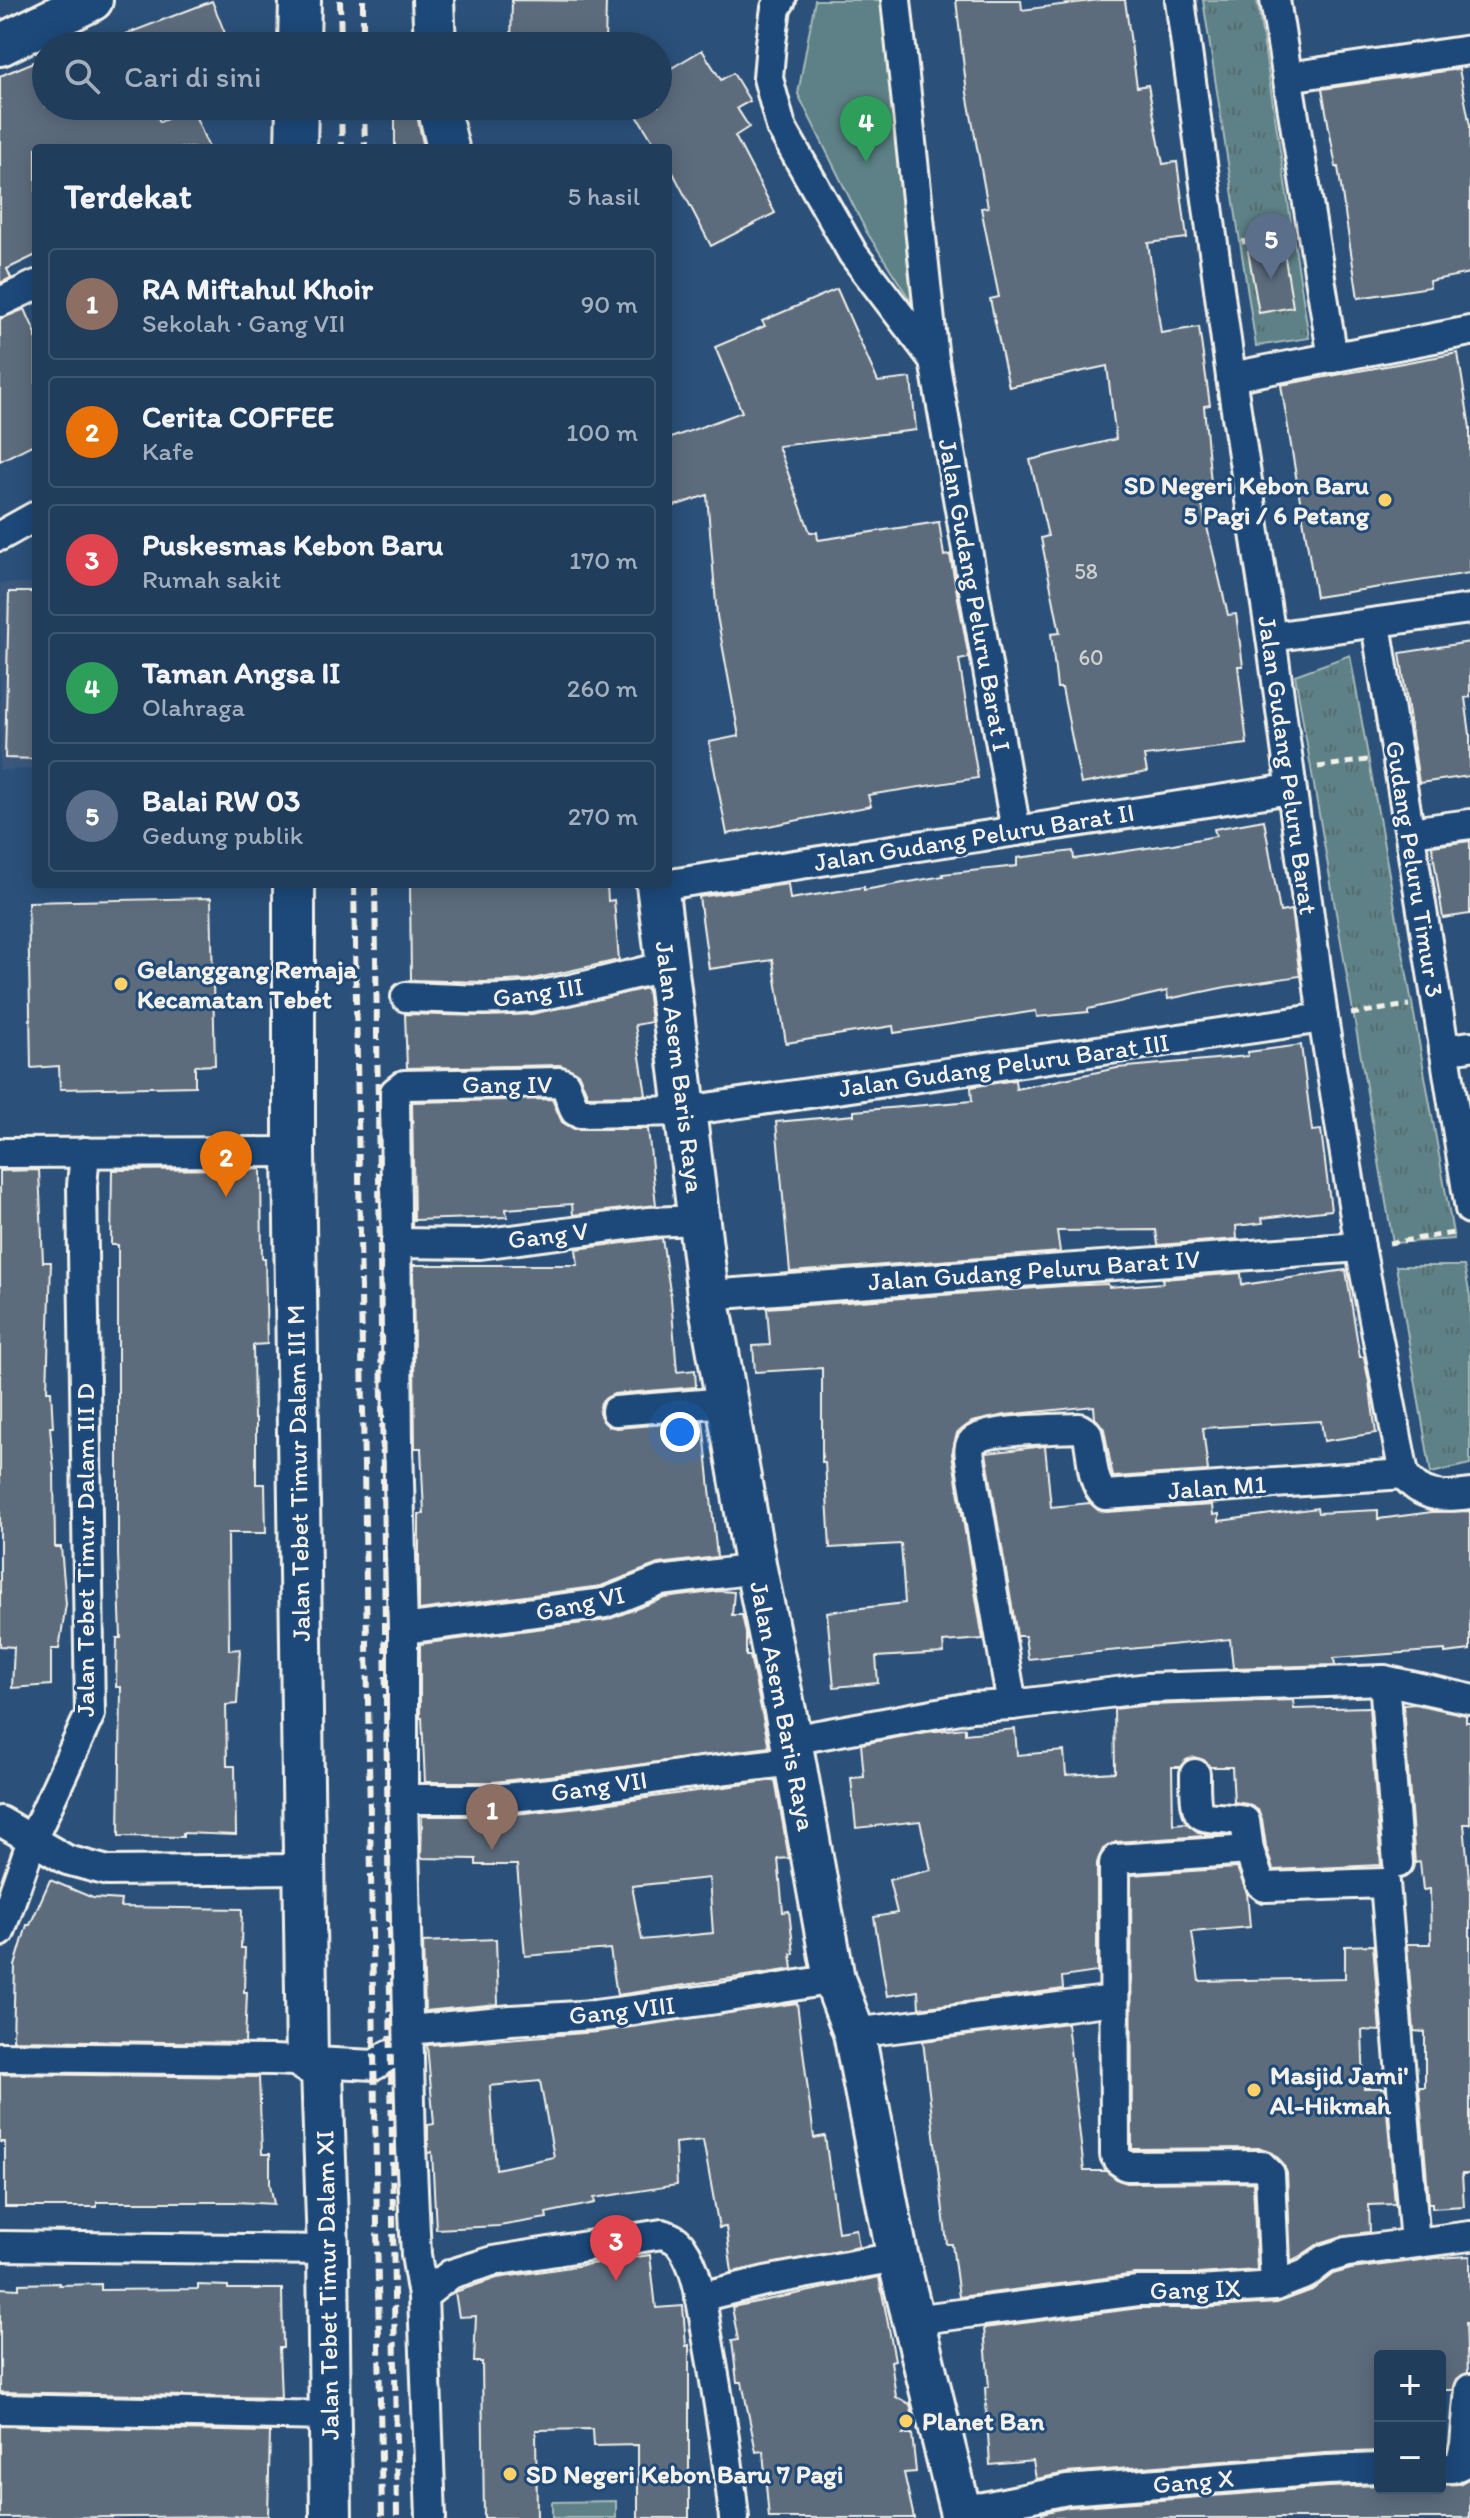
<!DOCTYPE html>
<html lang="id">
<meta charset="utf-8">
<style>
body{margin:0;font-family:Itim,sans-serif;background:#284462;color:#f1f3f6}
.controls{position:absolute;right:24px;bottom:24px;display:grid;overflow:hidden;border-radius:8px;box-shadow:0 4px 20px #0003}
.controls button{width:72px;height:72px;display:grid;place-items:center;padding:0;border:0;border-bottom:2px solid #3d5672;background:#203d5c;color:#f1f3f6;font:40px sans-serif}
.you{position:absolute;left:680px;top:1432px;width:28px;height:28px;margin:-20px;border:6px solid #fff;border-radius:50%;background:#1a73e8;box-shadow:0 0 0 12px #1a73e833}
.badge{display:grid;place-items:center;width:52px;height:52px;border-radius:50%;background:#8c9099;color:#fff;font-size:26px;font-weight:700}
.pin{position:absolute;translate:-50% -66px;filter:drop-shadow(0 2px 4px #0008)}
.pin::after{content:'';position:absolute;top:42px;width:28px;height:24px;background:inherit;clip-path:polygon(0 0,100% 0,50% 100%)}
.list{margin:0;padding:0;list-style:none}
h2{display:flex;justify-content:space-between;align-items:center;height:104px;margin:0;padding:0 32px;font-size:34px}
h2 small{font-size:26px;font-weight:400;color:#a2aebb}
.list li{display:grid;grid-template-columns:52px 1fr auto;gap:24px;align-items:center;box-sizing:border-box;height:112px;margin:0 16px 16px;padding:0 16px;border:2px solid #3d5672;border-radius:8px}
.list b{display:block;font-size:30px;white-space:nowrap}
.list p{margin:0;font-size:26px;white-space:nowrap;color:#a2aebb}
.list em{font-size:26px;font-style:normal;color:#a2aebb}
.icon{flex:none;width:44px;height:44px;fill:none;stroke:currentColor;stroke-width:2;stroke-linecap:round;stroke-linejoin:round}
.map{position:relative;flex:none;width:1470px;height:2518px;overflow:hidden}
.search{position:absolute;background:#203d5c;box-shadow:0 4px 20px #0003;left:32px;top:32px;width:640px;height:88px;display:flex;align-items:center;gap:20px;box-sizing:border-box;padding:0 28px;border-radius:44px;color:#a2aebb;font-size:30px}
.panel{position:absolute;background:#203d5c;box-shadow:0 4px 20px #0003;left:32px;top:144px;width:640px;height:744px;border-radius:8px}
.map>svg:first-child{display:block}
.built{fill:#3a597c}
.grass{fill:url(#grass-tufts);stroke:#a8b9b7;stroke-width:2}
.pitch{fill:#5d8186;stroke:#a8b9b7;stroke-width:2}
.building{fill:#5d6c7d;stroke:#f4f1e8;stroke-width:2;fill-rule:evenodd}
.lines{fill:none;stroke-linecap:round;stroke-linejoin:round}
.street-casing{stroke:#f4f1e8;stroke-width:34}
.secondary-casing{stroke:#f4f1e8;stroke-width:46}
.path{stroke:#f4f1e8;stroke-width:5;stroke-dasharray:8 6;stroke-linecap:butt}
.street{stroke:#1f4a7a;stroke-width:28}
.secondary{stroke:#1f4a7a;stroke-width:40}
.rail{stroke:#f4f1e8;stroke-width:6;stroke-dasharray:12 6;stroke-linecap:butt}
.poi-dot{fill:#ffd166;stroke:#1f4a7a;stroke-width:3}
.labels{text-anchor:middle;stroke-width:6;stroke-linejoin:round;paint-order:stroke}
.number-label{font-size:22px;fill:#ced0cd}
.poi-label{font-size:26px;font-weight:bold;fill:#f4f1e8;stroke:#1f4a7a;text-anchor:start}
.street-label{font-size:26px;fill:#f4f1e8;stroke:#1f4a7a}
</style>
<div class="map">
<svg width="1470" height="2518" viewBox="0 0 1470 2518">
<defs>
<pattern id="grass-tufts" width="24" height="20" patternUnits="userSpaceOnUse" patternTransform="scale(2)"><rect width="24" height="20" fill="#5d8186"/><path d="M3 7l-1-3M5 7V3M7 7l1-3M15 17l-1-3M17 17v-4M19 17l1-3" fill="none" stroke="#556a6c"/></pattern>
</defs>
<rect width="100%" height="100%" fill="#2b517b"/>
<filter id="ink" filterUnits="userSpaceOnUse"><feTurbulence type="fractalNoise" baseFrequency=".0125" numOctaves="2"/><feDisplacementMap in="SourceGraphic" scale="16" xChannelSelector="R" yChannelSelector="G"/><feConvolveMatrix kernelMatrix="1 2 1 2 8 2 1 2 1" color-interpolation-filters="sRGB"/></filter>
<g filter="url(#ink)">
<polygon class="built" points="0,583 36,583 36,769 0,770"/>
<g class="grass">
<polygon points="1203,0 1257,0 1309,338 1256,346"/>
<polygon points="1350,655 1454,1239 1393,1243 1295,675"/>
<polygon points="1396,1266 1464,1266 1470,1296 1470,1464 1431,1473"/>
</g>
<g class="pitch">
<polygon points="815,0 888,0 912,303 866,231 798,94"/>
<polygon points="616,2501 616,2518 552,2518 552,2502"/>
</g>
<g class="building">
<polygon points="512,0 606,1 605,46 511,46"/>
<polygon points="956,0 1021,0 1022,10 1099,0 1125,0 1137,87 1148,85 1163,164 1177,162 1187,238 1148,243 1161,333 1199,327 1210,405 1204,406 1211,484 1197,485 1228,615 1236,614 1243,666 1238,666 1247,744 1144,756 1147,772 1081,784 1062,688 1057,688 1051,634 1060,633 1041,538 1048,536 1030,460 1116,439 1107,366 1009,387 990,299 999,297 981,208 988,207 967,93"/>
<polygon points="212,1 230,46 101,46 100,44"/>
<polygon points="702,50 721,80 733,73 750,101 737,108 749,127 735,136 775,213 711,246 668,163 668,148 657,148 631,106 658,106 658,76"/>
<polygon points="46,57 46,106 153,106 160,122 192,108 209,148 36,148 36,255 7,269 11,278 0,283 0,76"/>
<polygon points="1459,69 1470,126 1470,273 1429,281 1430,287 1358,298 1338,167 1336,167 1322,89"/>
<polygon points="395,111 416,111 424,148 395,148"/>
<polygon points="1283,246 1293,307 1259,313 1248,251"/>
<polygon points="837,289 878,382 911,378 916,430 778,446 810,532 817,532 818,540 939,522 944,556 950,555 969,658 959,660 978,778 868,795 871,806 727,834 709,742 739,736 717,616 707,495 668,508 668,439 742,412 715,347 765,326 762,321"/>
<polygon points="25,309 36,334 36,443 0,461 0,319"/>
<polygon points="1458,353 1470,428 1470,573 1316,597 1281,385"/>
<polygon points="9,592 36,592 36,759 5,758"/>
<polygon points="1470,642 1470,697 1465,698 1470,734 1470,776 1419,783 1400,653"/>
<polygon points="1264,820 1280,912 1291,910 1300,976 1226,987 1168,999 1167,991 1088,1009 1088,1012 1037,1017 1036,1011 894,1033 893,1026 786,1043 773,960 709,969 699,897 788,884 790,899 864,887 864,890 943,876 942,874 1017,866 1017,858 1073,851 1074,859 1173,844 1216,836 1214,829"/>
<polygon points="1470,841 1470,914 1443,918 1432,846"/>
<polygon points="410,884 607,884 608,901 614,900 619,960 528,980 484,982 411,980"/>
<polygon points="211,898 215,1065 195,1066 195,1086 60,1089 59,1066 31,1068 28,902"/>
<polygon points="647,988 651,1022 635,1025 646,1095 588,1096 578,1073 560,1065 407,1068 405,1014 484,1016 532,1014"/>
<polygon points="1301,1045 1312,1131 1321,1130 1331,1210 1262,1218 1263,1223 1236,1226 1237,1239 1158,1245 1156,1230 1057,1231 1060,1252 790,1272 776,1122 854,1115 854,1111 972,1101 971,1087 1015,1080 1016,1089 1117,1068 1248,1056 1248,1052"/>
<polygon points="552,1099 562,1122 574,1129 648,1129 656,1205 573,1215 572,1204 506,1209 507,1217 414,1220 412,1102"/>
<polygon points="261,1169 262,1258 265,1258 267,1344 253,1345 254,1418 256,1418 256,1484 265,1484 266,1533 228,1533 229,1650 240,1649 237,1704 226,1705 227,1766 235,1766 236,1835 183,1833 183,1837 119,1836 121,1687 116,1687 117,1638 121,1638 118,1554 118,1245 111,1245 112,1170"/>
<polygon points="39,1170 43,1262 51,1262 47,1391 51,1391 53,1427 50,1427 54,1471 55,1547 61,1547 66,1604 59,1649 51,1649 51,1685 12,1688 14,1647 0,1646 0,1171"/>
<polygon points="662,1238 671,1298 677,1372 695,1370 696,1387 614,1394 606,1398 601,1403 599,1413 603,1421 608,1426 617,1428 703,1421 717,1557 658,1564 601,1586 419,1610 419,1514 424,1514 421,1448 415,1448 413,1265 578,1265 576,1249"/>
<polygon points="1346,1270 1360,1357 1364,1357 1369,1382 1376,1433 1324,1441 1321,1421 1203,1428 1208,1471 1113,1477 1104,1429 1095,1418 1094,1406 1005,1415 972,1422 957,1433 952,1454 983,1639 943,1642 944,1653 876,1657 878,1683 834,1687 827,1612 905,1603 901,1544 830,1548 825,1462 822,1462 822,1368 755,1372 753,1346 770,1345 767,1308 1063,1286 1108,1284 1109,1287 1163,1283 1162,1279 1241,1273 1242,1285"/>
<polygon points="1045,1446 1051,1507 1090,1503 1098,1510 1106,1512 1212,1505 1213,1515 1219,1514 1219,1521 1317,1508 1318,1513 1378,1510 1378,1519 1432,1512 1470,1511 1470,1650 1445,1653 1445,1650 1334,1658 1335,1665 1233,1668 1230,1639 1028,1659 1025,1636 1017,1636 986,1453"/>
<polygon points="720,1591 734,1592 732,1615 742,1615 746,1633 746,1656 750,1656 769,1747 585,1772 493,1782 425,1782 422,1718 420,1718 420,1644 607,1620 664,1598"/>
<polygon points="1293,1700 1294,1709 1369,1707 1381,1865 1273,1870 1266,1846 1262,1819 1258,1810 1247,1804 1234,1802 1232,1767 1210,1767 1204,1760 1194,1757 1186,1760 1180,1767 1172,1767 1173,1824 1186,1823 1198,1832 1219,1835 1116,1842 1103,1849 1097,1863 1097,1972 1062,1977 1063,1989 919,2008 918,1991 887,1996 874,1917 897,1913 889,1880 931,1870 920,1821 856,1828 851,1778 864,1777 861,1744 927,1732 965,1728 965,1734 1015,1729 1017,1755 1064,1751 1066,1775 1115,1772 1114,1709 1149,1705"/>
<polygon points="1415,1704 1466,1715 1466,1722 1470,1722 1470,1824 1464,1824 1470,1889 1470,2174 1462,2174 1464,2206 1432,2208 1432,2203 1429,2203 1419,2087 1425,2087 1425,2032 1414,2031 1407,1944 1431,1944 1430,1889 1423,1890 1420,1862 1415,1863 1403,1705"/>
<path d="M 775,1780 L 789,1858 L 778,1859 L 783,1912 L 789,1911 L 794,1954 L 791,1954 L 793,1969 L 617,1995 L 610,1949 L 525,1956 L 517,1865 L 476,1865 L 476,1859 L 421,1858 L 422,1816 L 496,1816 L 589,1806 ZM 709,1878 L 713,1933 L 642,1940 L 632,1886 Z"/>
<polygon points="1237,1868 1247,1893 1250,1927 1192,1932 1199,1981 1345,1978 1345,1946 1373,1945 1380,2031 1362,2030 1364,2088 1385,2088 1395,2204 1369,2205 1370,2232 1345,2235 1320,2243 1291,2262 1287,2173 1282,2162 1273,2153 1261,2148 1132,2149 1131,1875"/>
<polygon points="50,1880 93,1898 121,1900 120,1907 242,1909 241,1948 245,1948 244,1992 247,1992 245,2043 13,2040 15,1966 27,1925 30,1925"/>
<polygon points="496,1939 498,2004 425,2011 423,1942"/>
<path d="M 797,2003 L 814,2138 L 825,2136 L 838,2232 L 856,2229 L 859,2247 L 732,2272 L 726,2227 L 719,2228 L 703,2140 L 675,2143 L 677,2185 L 594,2198 L 595,2203 L 546,2213 L 547,2218 L 499,2226 L 436,2229 L 432,2152 L 428,2153 L 428,2125 L 434,2124 L 427,2045 L 597,2032 ZM 540,2081 L 554,2157 L 496,2169 L 490,2086 Z"/>
<polygon points="1067,2023 1084,2171 1106,2171 1118,2180 1127,2183 1253,2182 1257,2270 1198,2274 1136,2274 959,2297 952,2244 947,2244 923,2041"/>
<polygon points="0,2074 259,2077 262,2154 270,2154 270,2184 274,2204 235,2202 97,2202 97,2207 5,2207 5,2142 0,2142"/>
<polygon points="650,2255 656,2308 683,2306 686,2346 689,2345 689,2518 638,2518 638,2445 593,2446 592,2429 536,2430 537,2518 484,2518 482,2362 474,2362 476,2316 459,2317 455,2292 497,2278"/>
<polygon points="1470,2256 1470,2323 1466,2323 1468,2373 1457,2379 1453,2390 1440,2390 1440,2356 1380,2356 1380,2451 1326,2453 1066,2473 1036,2479 1033,2461 990,2465 985,2387 989,2387 984,2328 1139,2308 1199,2308 1277,2303 1312,2290 1333,2274 1351,2269 1436,2258"/>
<polygon points="879,2277 895,2360 891,2361 896,2397 910,2404 914,2421 903,2434 912,2434 916,2472 904,2473 914,2518 769,2518 763,2451 756,2452 742,2382 737,2382 732,2341 738,2340 732,2307"/>
<polygon points="59,2283 59,2285 101,2284 101,2290 198,2289 198,2285 228,2286 228,2289 282,2289 283,2348 279,2348 281,2398 0,2392 0,2288 19,2289 19,2284"/>
<polygon points="0,2426 270,2432 268,2516 0,2518"/>
<polygon points="1470,2478 1470,2518 1043,2518 1042,2513 1069,2507 1328,2487 1380,2485 1380,2488 1440,2488 1440,2485 1459,2484"/>
</g>
<g class="lines">
<defs>
<g id="street">
<polyline points="781,0 776,8 771,43 768,78 781,127 853,254 934,360"/>
<polyline points="896,0 934,360 1016,831"/>
<path d="M 1180,0 L 1231,377 L 1271,637 L 1323,1018 L 1360,1247 L 1404,1474 C 1421,1498 1443,1498 1470,1494"/>
<polyline points="1275,0 1333,358"/>
<polyline points="1288,77 1470,50"/>
<polyline points="0,302 36,285"/>
<polyline points="1231,377 1470,331"/>
<polyline points="0,536 36,516"/>
<polyline points="1376,624 1470,1209"/>
<polyline points="1271,637 1470,609"/>
<polyline points="1410,832 1470,824"/>
<polyline points="657,886 1291,789"/>
<path d="M 406,997 C 447,998 489,1002 530,997 C 577,990 622,976 668,966"/>
<polyline points="1444,1050 1470,1046"/>
<polyline points="0,1153 294,1152"/>
<polyline points="396,1243 480,1244 649,1222 700,1220"/>
<polyline points="708,1295 1360,1247"/>
<polyline points="616,1411 727,1402"/>
<polyline points="403,1629 605,1603 660,1581 756,1569"/>
<polyline points="1384,1680 1398,1863"/>
<path d="M 1012,1705 L 971,1465 C 970,1457 967,1447 973,1441 C 986,1429 1059,1429 1079,1428 L 1087,1433 C 1093,1452 1090,1482 1105,1495 L 1404,1474"/>
<polyline points="791,1740 971,1707 1012,1705 1148,1688 1384,1680 1470,1699"/>
<path d="M 1195,1774 C 1195,1831 1199,1812 1245,1821 L 1249,1850 L 1260,1883 L 1265,1887 L 1385,1883 L 1415,2243"/>
<polyline points="403,1799 494,1799 587,1789 685,1774 795,1761"/>
<polyline points="0,1821 67,1860 108,1871 304,1869"/>
<polyline points="1249,1850 1117,1859 1114,1863 1115,2155 1118,2160 1127,2166 1261,2165 1270,2174 1275,2286"/>
<polyline points="0,1932 32,1840 90,1714 82,1186 85,1152"/>
<polyline points="409,2030 511,2020 595,2015 716,1999 834,1979"/>
<polyline points="854,2033 1114,2000"/>
<polyline points="0,2057 273,2060 375,2065 389,2055 409,2055"/>
<polyline points="0,2246 328,2250"/>
<polyline points="423,2296 416,2255 411,2146 403,1799 403,1629 398,1445 395,1092 404,1085 560,1082 565,1084 575,1111 580,1113 686,1111 1323,1018"/>
<polyline points="700,2297 765,2281 885,2259 897,2254"/>
<polyline points="913,2320 1138,2291 1199,2291 1275,2286 1306,2274 1325,2259 1347,2252 1470,2236"/>
<polyline points="0,2409 330,2416"/>
<polyline points="1440,2468 1453,2468 1460,2465 1465,2445 1470,2389"/>
<polyline points="960,2509 984,2507 1067,2490 1327,2470 1380,2468"/>
<path d="M 431,2518 L 423,2296 L 451,2274 L 493,2261 L 662,2234 C 671,2237 677,2239 682,2247 C 699,2271 702,2307 707,2335 C 718,2396 728,2456 734,2518"/>
</g>
<g id="secondary">
<polyline points="433,0 435,46"/>
<polyline points="0,45 92,0"/>
<polyline points="299,46 300,0"/>
<polyline points="438,106 448,148"/>
<polyline points="296,148 297,106"/>
<polyline points="294,884 294,1152 307,2062 322,2069 328,2250 331,2518"/>
<polyline points="657,884 708,1295 756,1569 791,1740 834,1979 854,2033 897,2254 962,2518"/>
</g>
</defs>
<use href="#street" class="street-casing"/>
<use href="#secondary" class="secondary-casing"/>
<g class="path">
<polyline points="1242,242 1284,235"/>
<polyline points="1318,767 1367,760"/>
<polyline points="1351,1014 1409,1005"/>
<polyline points="1389,1243 1454,1233"/>
</g>
<use href="#street" class="street"/>
<use href="#secondary" class="secondary"/>
<g class="rail">
<polyline points="340,0 341,46"/>
<polyline points="363,0 363,46"/>
<polyline points="341,106 342,148"/>
<polyline points="364,106 365,148"/>
<polyline points="354,884 382,2518"/>
<polyline points="375,884 397,2518"/>
</g>
</g>
</g>
<g class="poi-dot">
<circle cx="1385" cy="500" r="8"/>
<circle cx="121" cy="984" r="8"/>
<circle cx="1254" cy="2090" r="8"/>
<circle cx="906" cy="2421" r="8"/>
<circle cx="510" cy="2474" r="8"/>
</g>
<g class="labels">
<g class="number-label">
<text x="1086" y="579">58</text>
<text x="1091" y="665">60</text>
</g>
<g class="poi-label">
<text x="1369" y="494" text-anchor="end">SD Negeri Kebon Baru<tspan x="1369" dy="30">5 Pagi / 6 Petang</tspan></text>
<text x="137" y="978">Gelanggang Remaja<tspan x="137" dy="30">Kecamatan Tebet</tspan></text>
<text x="1270" y="2084">Masjid Jami'<tspan x="1270" dy="30">Al-Hikmah</tspan></text>
<text x="922" y="2430">Planet Ban</text>
<text x="526" y="2483">SD Negeri Kebon Baru 7 Pagi</text>
</g>
<g class="street-label">
<text transform="translate(975 595) rotate(80)" y="9">Jalan Gudang Peluru Barat I</text>
<text transform="translate(1288 765) rotate(82)" y="9">Jalan Gudang Peluru Barat</text>
<text transform="translate(974 837) rotate(-9)" y="9">Jalan Gudang Peluru Barat II</text>
<text transform="translate(1415 869) rotate(81)" y="9">Gudang Peluru Timur 3</text>
<text transform="translate(538 992) rotate(-8)" y="9">Gang III</text>
<text transform="translate(1004 1065) rotate(-8)" y="9">Jalan Gudang Peluru Barat III</text>
<text transform="translate(680 1067) rotate(83)" y="9">Jalan Asem Baris Raya</text>
<text x="507" y="1093">Gang IV</text>
<text transform="translate(548 1235) rotate(-7)" y="9">Gang V</text>
<text transform="translate(1034 1270) rotate(-4)" y="9">Jalan Gudang Peluru Barat IV</text>
<text transform="translate(298 1473) rotate(-91)" y="9">Jalan Tebet Timur Dalam III M</text>
<text transform="translate(1217 1487) rotate(-4)" y="9">Jalan M1</text>
<text transform="translate(85 1550) rotate(-90)" y="9">Jalan Tebet Timur Dalam III D</text>
<text transform="translate(580 1603) rotate(-12)" y="9">Gang VI</text>
<text transform="translate(783 1706) rotate(79)" y="9">Jalan Asem Baris Raya</text>
<text transform="translate(599 1786) rotate(-8)" y="9">Gang VII</text>
<text transform="translate(622 2010) rotate(-6)" y="9">Gang VIII</text>
<text transform="translate(327 2285) rotate(-91)" y="9">Jalan Tebet Timur Dalam XI</text>
<text transform="translate(1195 2289) rotate(-2)" y="9">Gang IX</text>
<text transform="translate(1193 2481) rotate(-5)" y="9">Gang X</text>
</g>
</g>
</svg>
<div class="controls">
<button>+</button>
<button>−</button>
</div>
<div class="you"></div>
<div class="pin badge" style="left:492px;top:1850px;background:#8d6e63">1</div>
<div class="pin badge" style="left:226px;top:1197px;background:#e8710a">2</div>
<div class="pin badge" style="left:616px;top:2281px;background:#e0444e">3</div>
<div class="pin badge" style="left:866px;top:162px;background:#2e9e5b">4</div>
<div class="pin badge" style="left:1271px;top:279px;background:#5c6f8a">5</div>
<div class="search"><svg class="icon" aria-label="search" viewBox="0 0 24 24"><circle cx="10" cy="10" r="6"/><path d="M15 15l6 6"/></svg>Cari di sini</div>
<section class="panel">
<h2>Terdekat<small>5 hasil</small></h2>
<ul class="list">
<li><span class="badge" style="background:#8d6e63">1</span><div><b>RA Miftahul Khoir</b><p>Sekolah · Gang VII</p></div><em>90 m</em></li>
<li><span class="badge" style="background:#e8710a">2</span><div><b>Cerita COFFEE</b><p>Kafe</p></div><em>100 m</em></li>
<li><span class="badge" style="background:#e0444e">3</span><div><b>Puskesmas Kebon Baru</b><p>Rumah sakit</p></div><em>170 m</em></li>
<li><span class="badge" style="background:#2e9e5b">4</span><div><b>Taman Angsa II</b><p>Olahraga</p></div><em>260 m</em></li>
<li><span class="badge" style="background:#5c6f8a">5</span><div><b>Balai RW 03</b><p>Gedung publik</p></div><em>270 m</em></li>
</ul>
</section>
</div>
